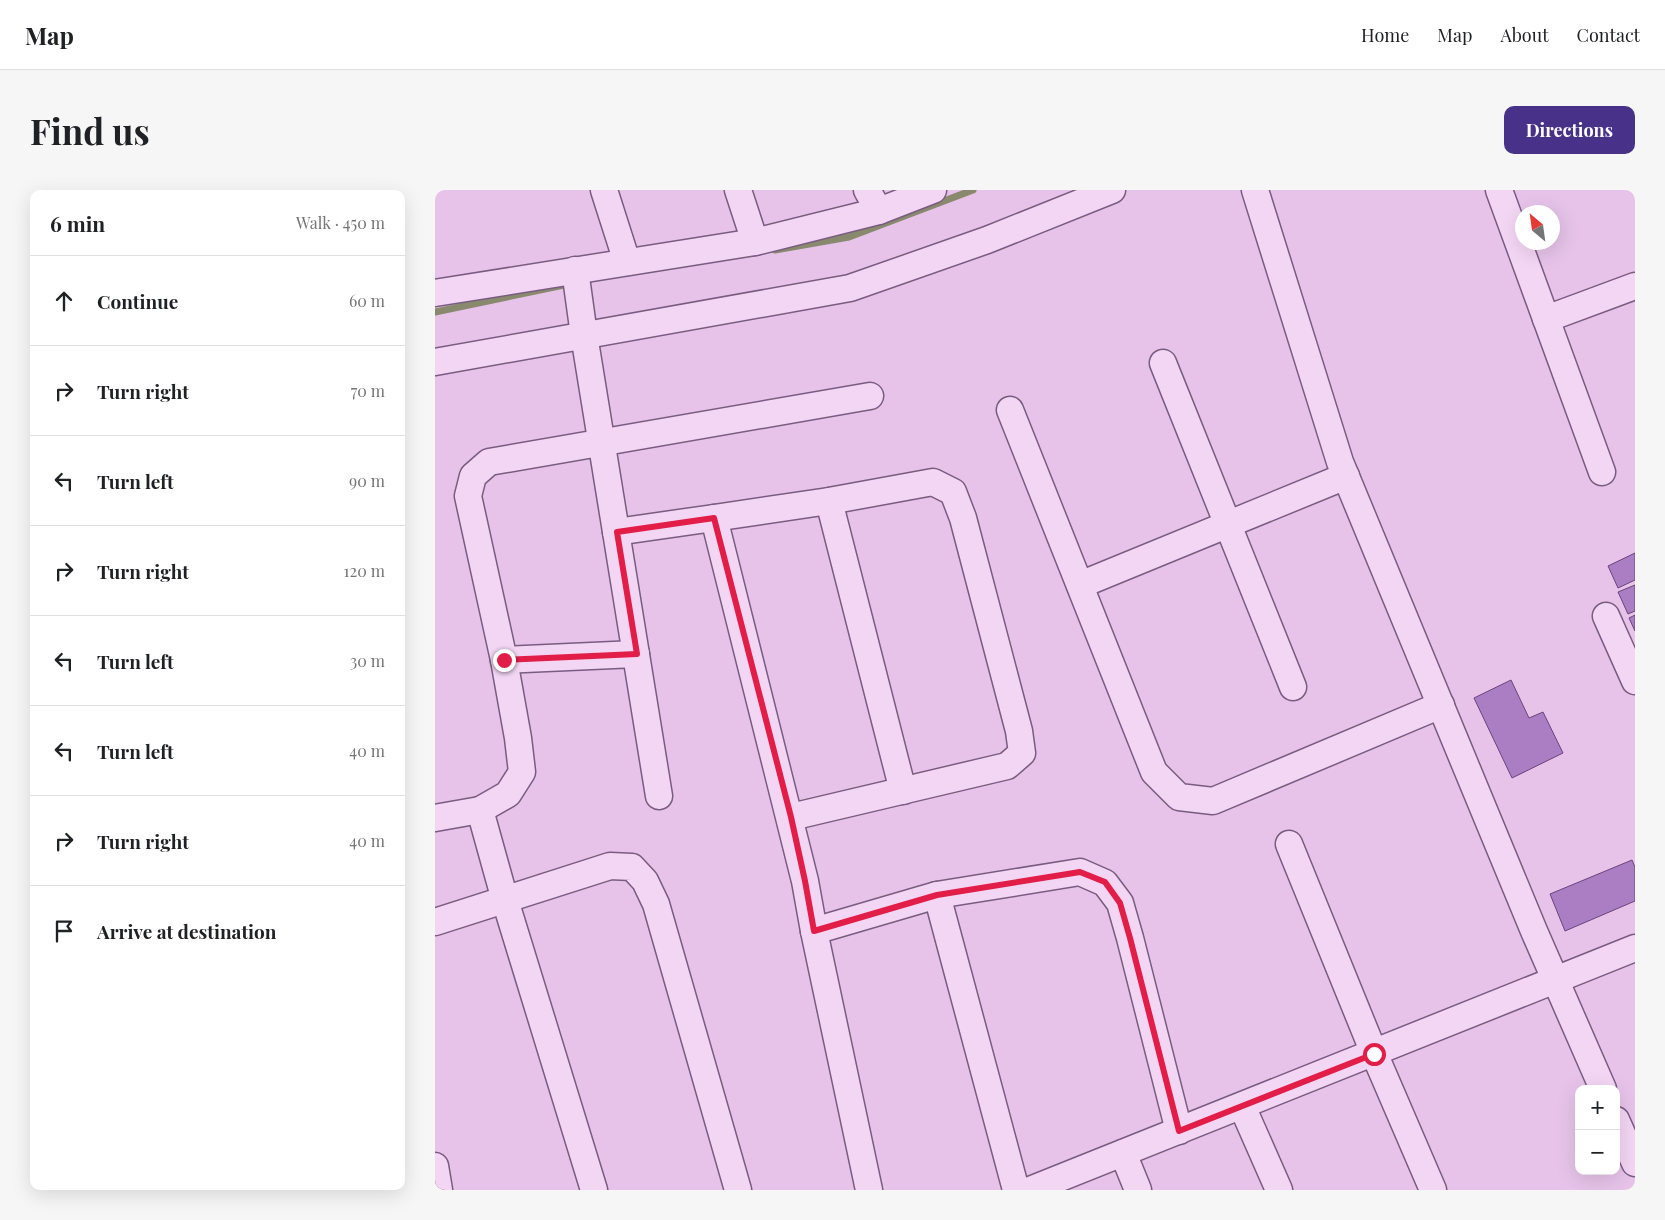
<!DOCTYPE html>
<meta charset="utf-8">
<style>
body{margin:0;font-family:"Playfair Display",serif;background:#f6f6f6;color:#202124}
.controls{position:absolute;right:15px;bottom:15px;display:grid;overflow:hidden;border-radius:10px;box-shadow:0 5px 20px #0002}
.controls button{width:45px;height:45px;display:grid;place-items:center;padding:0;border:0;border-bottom:1px solid #e0e0e0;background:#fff;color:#202124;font:25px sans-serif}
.compass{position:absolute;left:1080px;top:15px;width:45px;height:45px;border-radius:50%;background:#fff;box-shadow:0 5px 20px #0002;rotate:331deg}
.stop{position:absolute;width:15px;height:15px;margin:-11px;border:4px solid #e11d48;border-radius:50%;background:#fff}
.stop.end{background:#e11d48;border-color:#fff;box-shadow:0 1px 5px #0008}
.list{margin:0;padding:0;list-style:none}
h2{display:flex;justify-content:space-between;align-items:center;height:65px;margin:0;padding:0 20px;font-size:21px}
h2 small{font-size:16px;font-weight:400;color:#757577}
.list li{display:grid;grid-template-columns:32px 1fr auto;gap:15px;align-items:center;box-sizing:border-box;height:90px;padding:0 20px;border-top:1px solid #e0e0e0}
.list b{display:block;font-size:19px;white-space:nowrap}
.list em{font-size:16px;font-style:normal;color:#757577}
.icon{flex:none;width:28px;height:28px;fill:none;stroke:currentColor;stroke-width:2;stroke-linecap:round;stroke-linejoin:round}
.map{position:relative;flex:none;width:1200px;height:1000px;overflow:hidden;border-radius:10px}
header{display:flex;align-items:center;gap:30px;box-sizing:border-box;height:70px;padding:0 25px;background:#fff;border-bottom:1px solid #e0e0e0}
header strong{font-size:24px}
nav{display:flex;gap:28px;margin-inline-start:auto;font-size:18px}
.intro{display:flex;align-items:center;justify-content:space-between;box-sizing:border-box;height:120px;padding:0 30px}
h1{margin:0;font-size:35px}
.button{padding:12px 22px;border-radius:10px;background:#483289;color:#fff;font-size:18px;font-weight:700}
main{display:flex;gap:30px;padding:0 30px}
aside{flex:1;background:#fff;border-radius:10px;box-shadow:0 5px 20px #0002}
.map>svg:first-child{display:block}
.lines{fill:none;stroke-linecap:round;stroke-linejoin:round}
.stream{stroke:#89896d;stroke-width:7}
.building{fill:#ab7dc3;stroke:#69447d}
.street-casing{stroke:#795c81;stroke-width:29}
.street{stroke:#f3d5f4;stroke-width:26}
.route{stroke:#e11d48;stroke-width:6}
</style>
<header>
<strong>Map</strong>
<nav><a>Home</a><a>Map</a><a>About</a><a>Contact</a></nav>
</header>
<div class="intro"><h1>Find us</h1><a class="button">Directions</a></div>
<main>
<aside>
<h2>6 min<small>Walk · 450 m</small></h2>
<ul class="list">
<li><svg class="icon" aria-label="ahead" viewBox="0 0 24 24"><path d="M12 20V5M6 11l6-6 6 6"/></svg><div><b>Continue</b></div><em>60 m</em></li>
<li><svg class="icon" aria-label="right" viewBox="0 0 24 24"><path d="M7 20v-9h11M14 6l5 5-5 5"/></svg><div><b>Turn right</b></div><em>70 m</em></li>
<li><svg class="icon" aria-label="left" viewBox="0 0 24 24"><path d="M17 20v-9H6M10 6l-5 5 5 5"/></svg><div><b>Turn left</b></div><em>90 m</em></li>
<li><svg class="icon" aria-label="right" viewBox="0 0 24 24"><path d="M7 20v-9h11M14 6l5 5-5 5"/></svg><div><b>Turn right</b></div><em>120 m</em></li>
<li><svg class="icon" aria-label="left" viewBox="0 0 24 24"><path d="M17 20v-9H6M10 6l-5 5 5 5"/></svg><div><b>Turn left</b></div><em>30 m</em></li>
<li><svg class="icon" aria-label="left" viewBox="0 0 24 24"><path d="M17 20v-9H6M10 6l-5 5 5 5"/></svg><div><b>Turn left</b></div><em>40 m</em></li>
<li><svg class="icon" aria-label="right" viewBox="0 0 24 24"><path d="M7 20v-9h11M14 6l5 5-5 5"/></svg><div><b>Turn right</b></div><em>40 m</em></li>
<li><svg class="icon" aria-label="arrive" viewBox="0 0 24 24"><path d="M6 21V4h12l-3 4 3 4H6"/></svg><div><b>Arrive at destination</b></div></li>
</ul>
</aside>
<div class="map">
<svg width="1200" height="1000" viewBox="0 0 1200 1000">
<rect width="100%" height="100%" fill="#e7c3e9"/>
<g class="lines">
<g class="stream">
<polyline points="340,60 414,47 538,0"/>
<polyline points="0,122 129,95"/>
</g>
</g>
<g class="building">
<polygon points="1200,363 1200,390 1183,398 1173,376"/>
<polygon points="1200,395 1200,421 1193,424 1183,402"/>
<polygon points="1200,425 1200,441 1194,428"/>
<polygon points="1076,490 1094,528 1108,522 1128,563 1077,588 1039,508"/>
<polygon points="1197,670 1200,677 1200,711 1130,741 1115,704"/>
</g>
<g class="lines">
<defs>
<g id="street">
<polyline points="169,0 192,72"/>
<polyline points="303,0 320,52"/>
<polyline points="432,0 444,21"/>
<polyline points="820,0 905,272 1099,741 1168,899"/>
<polyline points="1064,0 1167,282"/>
<polyline points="140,80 149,145 224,606"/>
<polyline points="0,103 320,52 444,21 498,0"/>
<polyline points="1111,129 1200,96"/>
<polyline points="0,172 415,98 552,50 677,0"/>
<polyline points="728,173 858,497"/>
<polyline points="575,220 719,582 744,607 778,611 1006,515"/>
<polyline points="394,311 468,601"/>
<polyline points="279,328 394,311 498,292 518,302 528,328 584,541 587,563 572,576 356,627"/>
<polyline points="181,342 279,328 370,691 379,741 434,1000"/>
<polyline points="645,395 911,286"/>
<polyline points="1171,426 1200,491"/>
<polyline points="69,470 201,464"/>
<polyline points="45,620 70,710 159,1000"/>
<polyline points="0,628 45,620 73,604 87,582 83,548 69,470 33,306 38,286 54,272 435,206"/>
<polyline points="854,654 939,863 998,1000"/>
<polyline points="502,705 581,1000"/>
<polyline points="0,732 175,676 197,677 210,691 221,714 303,1000"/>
<polyline points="379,741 502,705 645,682 670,693 685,713 695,748 744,941"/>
<polyline points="807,916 844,1000"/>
<polyline points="1181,930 1200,973"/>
<polyline points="688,963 703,1000"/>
<polyline points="0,976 4,1000"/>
<polyline points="595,1000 1200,758"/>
</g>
</defs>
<use href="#street" class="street-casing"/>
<use href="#street" class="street"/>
</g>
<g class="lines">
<polyline class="route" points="69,470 202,464 182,342 279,328 356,627 370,691 379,741 502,705 645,682 670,692 685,713 695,748 744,941 939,864"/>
</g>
</svg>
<div class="controls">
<button>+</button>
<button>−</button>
</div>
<svg class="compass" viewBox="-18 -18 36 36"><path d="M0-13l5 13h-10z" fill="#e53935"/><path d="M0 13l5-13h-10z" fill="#757577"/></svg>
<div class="stop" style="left:939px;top:864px"></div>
<div class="stop end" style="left:69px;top:470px"></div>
</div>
</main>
